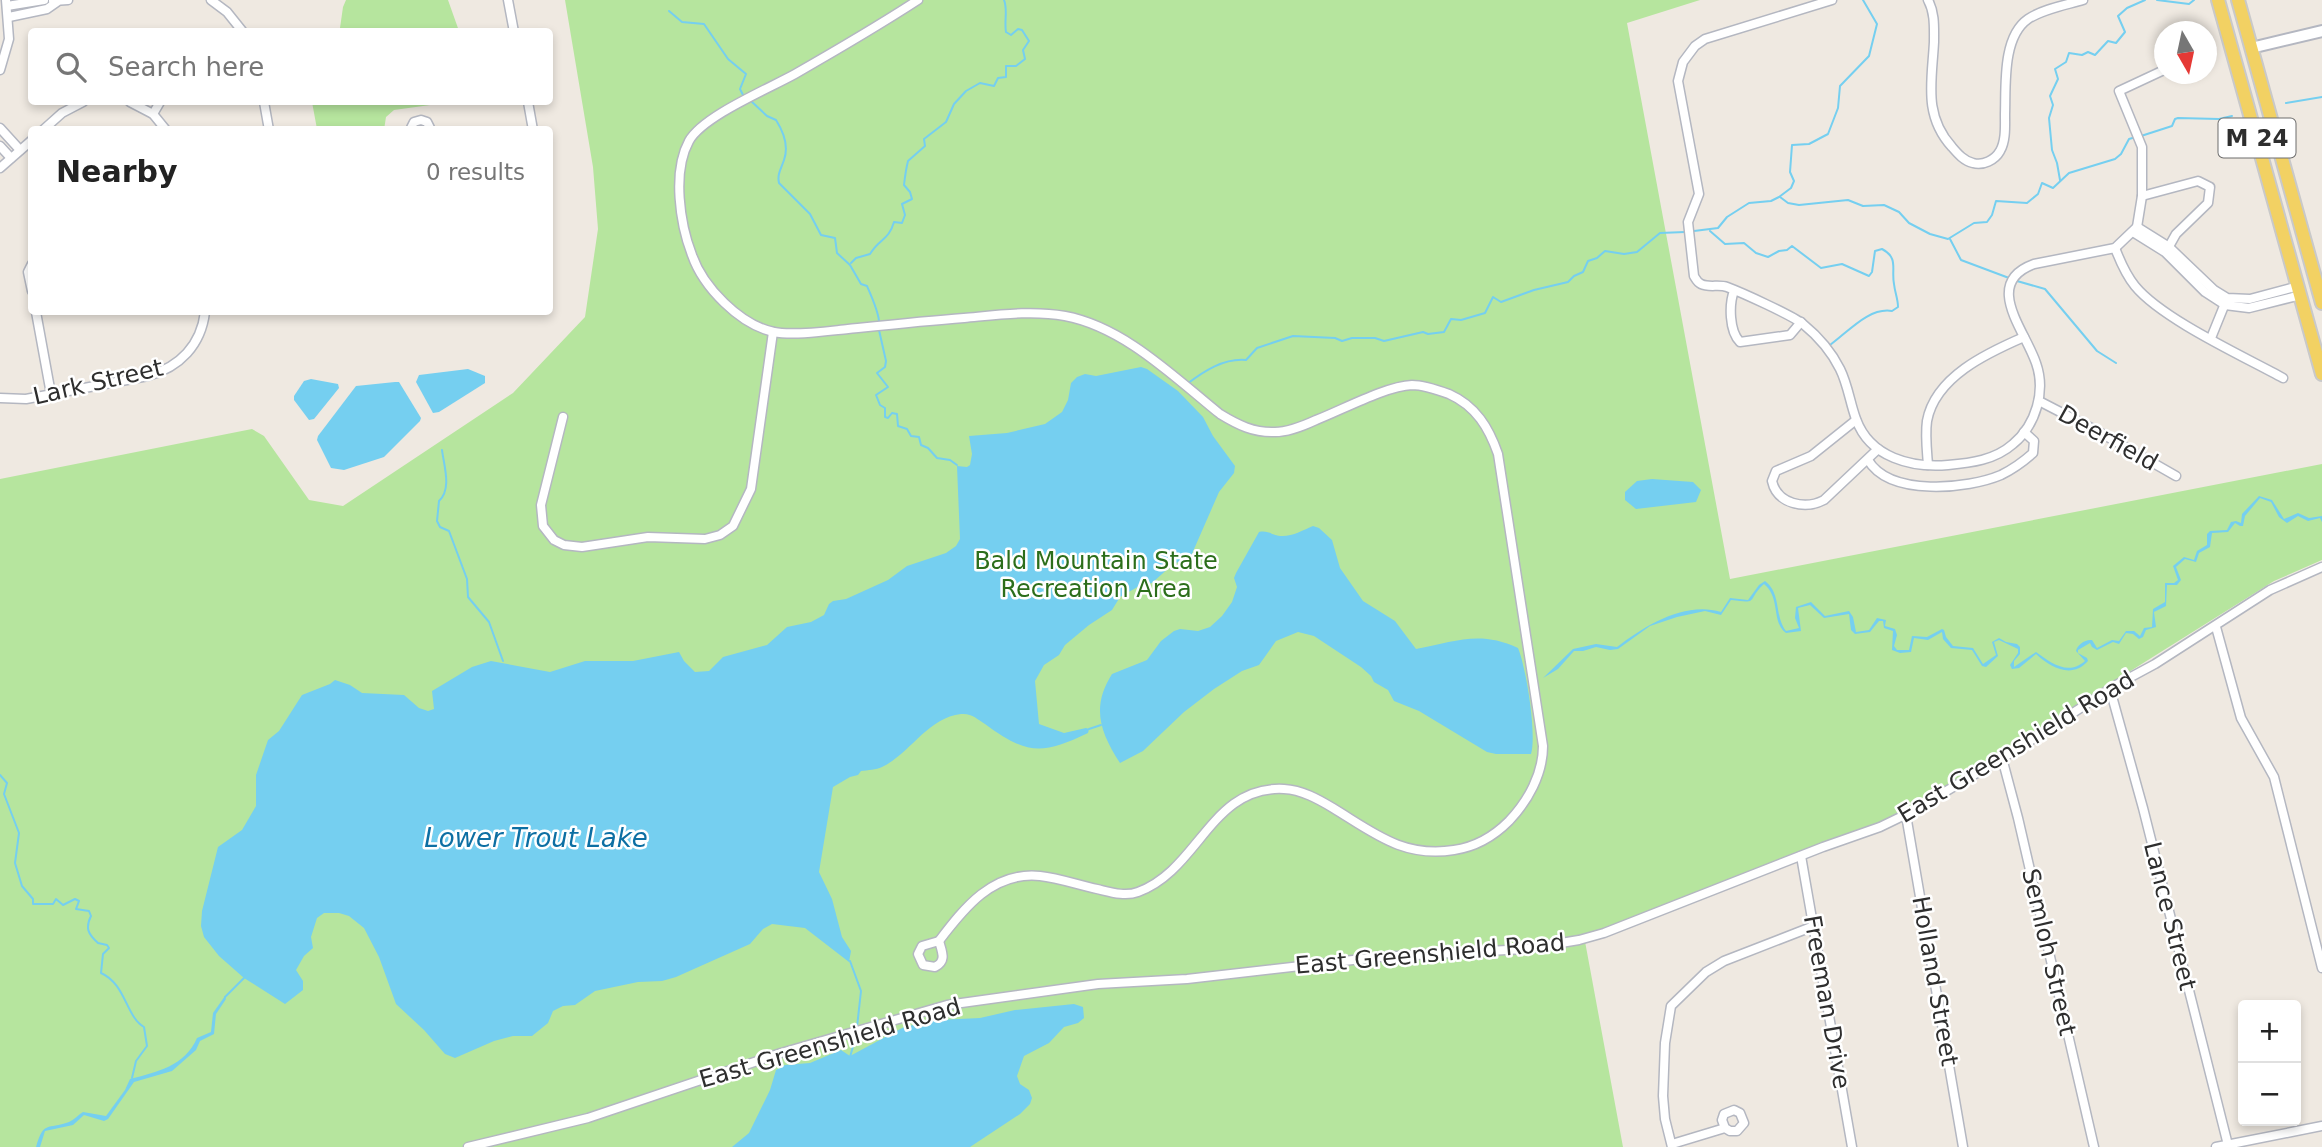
<!DOCTYPE html>
<meta charset="utf-8">
<style>
body{margin:0;font-family:"DejaVu Sans",sans-serif;background:#f6f6f6;color:#222}
.controls{position:absolute;right:21px;bottom:21px;display:grid;overflow:hidden;border-radius:7px;box-shadow:0 4px 10px #0003}
.controls button{width:63px;height:63px;display:grid;place-items:center;padding:0;border:0;border-bottom:2px solid #e0e0e0;background:#fff;color:#222;font:35px sans-serif}
.compass{position:absolute;left:2154px;top:21px;width:63px;height:63px;border-radius:50%;background:#fff;box-shadow:0 4px 10px #0003;rotate:171deg}
.list{margin:0;padding:0;list-style:none}
h2{display:flex;justify-content:space-between;align-items:center;height:91px;margin:0;padding:0 28px;font-size:30px}
h2 small{font-size:23px;font-weight:400;color:#767676}
.icon{flex:none;width:38px;height:38px;fill:none;stroke:currentColor;stroke-width:2;stroke-linecap:round;stroke-linejoin:round}
.map{position:relative;flex:none;width:2322px;height:1147px;overflow:hidden}
.search{position:absolute;background:#fff;box-shadow:0 4px 10px #0003;left:28px;top:28px;width:525px;height:77px;display:flex;align-items:center;gap:18px;box-sizing:border-box;padding:0 24px;border-radius:7px;color:#767676;font-size:26px}
.panel{position:absolute;background:#fff;box-shadow:0 4px 10px #0003;left:28px;top:126px;width:525px;height:189px;border-radius:7px}
.map>svg:first-child{display:block}
.green{fill:#b6e59e}
.water{fill:#75cff0}
.lines{fill:none;stroke-linecap:round;stroke-linejoin:round}
.stream{stroke:#75cff0;stroke-width:2}
.street-casing{stroke:#b4b7c1;stroke-width:11}
.secondary-casing{stroke:#b4b7c1;stroke-width:14}
.primary-casing{stroke:#c9c9c9;stroke-width:16}
.street{stroke:#fff;stroke-width:8}
.secondary{stroke:#fff;stroke-width:10}
.primary{stroke:#f2d163;stroke-width:12}
.labels{text-anchor:middle;stroke-width:5;stroke-linejoin:round;paint-order:stroke}
.shield{fill:#fff;stroke:#6d6d6d;stroke-width:2}
.shield-label{font-size:23px;font-weight:bold;fill:#2e2e2e}
.street-label{font-size:24px;fill:#2e2e2e;stroke:#fff}
.park-label{font-size:24px;fill:#2c6e1b;stroke:#fff}
.water-label{font-size:26px;font-style:italic;fill:#0d6fa3;stroke:#fff}
</style>
<div class="map">
<svg width="2322" height="1147" viewBox="0 0 2322 1147">
<rect width="100%" height="100%" fill="#efe9e1"/>
<g class="green">
<polygon points="346,0 448,0 459,31 335,31 340,28 343,7"/>
<polygon points="565,0 1700,0 1627,23 1730,579 2322,464 2322,560 2274,581 1904,813 1584,936 1623,1147 0,1147 0,479 252,429 264,436 309,500 343,506 513,393 585,317 598,229 593,167"/>
<polygon points="312,102 452,102 394,110 386,117 384,130 317,129"/>
</g>
<g class="water">
<path d="M 1141,367 L 1147,369 L 1178,391 L 1203,417 L 1213,436 L 1235,466 L 1234,473 L 1219,492 L 1191,556 L 1172,565 L 1152,583 L 1141,585 L 1120,597 L 1112,610 L 1089,625 L 1065,645 L 1059,655 L 1044,665 L 1035,681 L 1039,724 L 1064,733 L 1086,728 L 1089,729 L 1088,733 C 1042,755 1027,755 985,724 C 977,719 972,713 961,714 C 927,718 911,753 882,767 C 876,770 868,770 861,771 L 858,775 L 850,777 L 833,787 L 819,872 L 832,899 L 842,937 L 851,951 L 849,962 L 805,928 L 772,924 L 763,929 L 750,944 L 676,977 L 662,981 L 638,982 L 595,991 L 575,1005 L 563,1006 L 553,1011 L 548,1023 L 532,1036 L 513,1036 L 494,1041 L 455,1058 L 445,1054 L 424,1030 L 396,1004 L 379,957 L 364,928 L 349,916 L 339,913 L 324,913 L 317,918 L 311,937 L 313,948 L 304,956 L 296,970 L 303,981 L 303,990 L 285,1004 L 244,978 L 219,956 L 204,937 L 201,926 L 202,911 L 218,847 L 242,830 L 256,806 L 256,775 L 268,740 L 279,731 L 302,695 L 330,684 L 335,680 L 350,685 L 362,693 L 404,695 L 419,708 L 428,711 L 434,709 L 432,691 L 472,667 L 491,661 L 550,672 L 585,661 L 633,661 L 679,652 L 684,661 L 695,672 L 709,671 L 723,657 L 767,645 L 787,627 L 811,622 L 824,615 L 829,604 L 833,601 L 846,599 L 888,580 L 907,566 L 946,553 L 956,546 L 960,539 L 957,466 L 967,467 L 970,465 L 972,454 L 969,436 L 1007,433 L 1045,424 L 1062,412 L 1068,400 L 1071,383 L 1077,377 L 1085,374 L 1096,376 Z"/>
<polygon points="468,369 485,376 485,383 439,412 433,413 416,382 419,375"/>
<polygon points="311,379 338,384 339,388 314,419 309,420 294,400 294,396 304,381"/>
<polygon points="395,382 399,382 421,418 420,421 384,457 344,470 331,468 317,440 318,436 356,386"/>
<polygon points="1652,479 1693,482 1701,490 1696,502 1636,509 1625,500 1625,492 1637,481"/>
<path d="M 2259,496 L 2272,500 L 2284,519 L 2298,513 L 2309,518 L 2322,516 L 2322,522 L 2320,518 L 2308,521 L 2298,516 L 2287,523 L 2279,517 L 2271,502 L 2260,498 L 2245,516 L 2243,526 L 2240,526 L 2235,523 L 2228,532 L 2212,533 L 2210,547 L 2199,553 L 2196,562 L 2185,559 L 2176,567 L 2181,580 L 2177,585 L 2167,585 L 2166,606 L 2154,612 L 2156,627 L 2146,630 L 2143,637 L 2139,639 L 2133,634 L 2126,633 L 2119,644 L 2113,642 L 2097,650 L 2092,647 L 2090,643 L 2078,650 L 2078,653 L 2087,658 L 2088,661 C 2072,679 2051,668 2036,654 L 2019,668 L 2012,669 L 2010,665 L 2018,653 L 2018,649 L 1999,640 L 1994,642 L 1998,656 L 1986,667 L 1982,666 L 1972,650 L 1951,648 L 1943,639 L 1942,632 L 1928,640 L 1914,638 L 1911,652 L 1900,653 L 1892,650 L 1893,631 L 1884,628 L 1883,621 L 1879,621 L 1870,632 L 1855,634 L 1851,630 L 1849,614 L 1824,618 L 1810,605 L 1798,608 L 1801,631 L 1786,633 C 1771,622 1781,598 1764,584 C 1746,600 1761,604 1731,600 L 1721,615 L 1705,611 L 1677,617 L 1650,626 L 1618,649 L 1610,650 L 1596,647 L 1583,651 L 1574,651 L 1558,669 L 1543,678 L 1573,649 L 1596,644 L 1617,647 C 1645,626 1684,601 1721,612 L 1730,598 L 1748,600 L 1759,585 L 1765,581 C 1782,594 1774,616 1786,631 L 1799,628 L 1795,618 L 1796,607 L 1811,602 L 1825,616 L 1849,611 L 1853,617 L 1856,632 L 1869,630 L 1877,618 L 1886,620 L 1885,626 L 1895,629 L 1897,635 L 1894,646 L 1897,650 L 1909,650 L 1912,636 L 1927,637 L 1942,629 L 1944,630 L 1946,637 L 1953,646 L 1973,648 L 1983,664 L 1996,655 L 1992,642 L 1999,638 L 2006,642 L 2017,644 L 2020,647 L 2020,654 L 2014,661 L 2014,667 L 2036,652 C 2051,663 2068,676 2085,661 L 2076,651 C 2077,645 2085,639 2092,640 L 2097,648 L 2112,640 L 2119,641 L 2126,631 L 2134,631 L 2140,636 L 2144,628 L 2152,627 L 2153,609 L 2165,602 L 2165,583 L 2174,583 L 2178,580 L 2173,566 L 2184,557 L 2194,560 L 2197,551 L 2207,545 L 2207,534 L 2210,531 L 2227,530 L 2231,522 L 2236,521 L 2241,523 L 2242,514 Z"/>
<path d="M 1313,526 L 1319,528 L 1332,540 L 1340,568 L 1363,601 L 1395,621 L 1416,649 C 1455,642 1479,630 1518,648 C 1526,667 1537,735 1531,754 L 1496,754 L 1487,752 L 1419,711 L 1394,701 L 1388,690 L 1374,682 L 1371,676 L 1361,667 L 1314,636 L 1298,632 L 1276,641 L 1259,665 L 1242,671 L 1214,689 L 1184,712 L 1143,751 L 1120,763 C 1100,732 1091,707 1112,674 L 1147,660 L 1161,641 L 1174,631 L 1180,629 L 1198,631 L 1210,627 L 1222,616 L 1232,602 L 1237,587 L 1234,578 L 1236,573 L 1259,532 C 1268,530 1272,535 1280,536 C 1292,537 1303,530 1313,526 Z"/>
<path d="M 225,996 L 226,999 L 216,1014 L 214,1034 L 200,1041 L 196,1050 L 172,1071 L 134,1082 L 108,1119 L 104,1121 L 84,1115 L 73,1125 L 45,1131 L 40,1147 L 36,1147 C 44,1120 47,1130 69,1122 C 74,1120 78,1115 83,1112 L 106,1116 L 125,1090 L 130,1079 C 157,1072 185,1066 197,1038 L 211,1032 L 213,1013 Z"/>
<polygon points="1074,1004 1083,1007 1084,1018 1078,1023 1064,1027 1049,1043 1024,1056 1017,1076 1020,1084 1029,1090 1032,1098 1030,1104 1020,1114 970,1147 732,1147 749,1133 770,1090 776,1070 785,1065 810,1063 841,1050 850,1056 904,1027 938,1020 980,1018 1015,1010"/>
</g>
<g class="lines">
<g class="stream">
<polyline points="2157,0 2189,4 2194,0"/>
<polyline points="669,11 682,22 704,24 728,59 746,74 740,89 743,95"/>
<path d="M 751,101 L 767,116 L 776,120 C 783,131 789,146 784,160 C 781,169 777,174 779,183 L 810,214 L 821,235 L 835,238 L 837,253 L 850,265 L 861,284 L 867,286 C 871,295 880,315 879,324"/>
<polyline points="2286,103 2322,97"/>
<polyline points="2141,136 2172,126 2175,119 2178,118 2219,119 2232,116"/>
<polyline points="2060,180 2057,163 2052,150 2049,118 2053,105 2050,96 2058,79 2055,69 2066,62 2069,53 2082,55 2088,52 2095,55 2108,41 2116,43 2125,32 2118,16 2127,8 2145,0"/>
<polyline points="1780,197 1788,203 1799,205 1848,200 1863,206 1884,205 1899,212 1909,223 1930,234 1948,239 1974,223 1987,222 1992,215 1996,201 2027,203 2038,194 2042,183 2053,188 2069,173 2115,159 2121,154 2129,139 2136,137"/>
<polyline points="1694,231 1718,228 1727,217 1749,203 1771,201 1779,197 1791,188 1794,181 1790,172 1792,145 1809,144 1828,134 1838,108 1840,86 1869,56 1877,24 1863,0"/>
<path d="M 1710,231 L 1725,244 L 1744,243 L 1756,253 L 1768,257 L 1779,251 L 1787,250 L 1792,246 L 1821,268 L 1842,264 L 1869,276 L 1872,272 L 1875,251 L 1882,249 C 1899,258 1891,269 1894,284 C 1895,293 1898,299 1898,307 L 1892,311 C 1869,307 1848,332 1830,345"/>
<polyline points="1950,239 1961,260 2009,278"/>
<path d="M 851,263 L 856,258 L 870,254 C 879,239 889,240 894,222 L 902,223 L 905,215 L 902,204 L 912,199 L 910,192 L 904,185 C 905,176 906,169 908,161 L 925,146 L 924,139 L 946,122 L 954,104 L 966,91 L 980,83 L 994,86 L 998,78 L 1006,77 L 1006,66 L 1016,66 L 1025,59 L 1023,50 L 1029,41 L 1022,30 L 1018,29 L 1011,35 L 1006,32 C 1004,21 1008,10 1004,0"/>
<polyline points="2017,281 2045,289 2097,351 2116,363"/>
<polyline points="879,330 886,361 885,367 877,373 888,387 876,395 880,405 885,408 885,417 888,418 892,413 897,414 898,426 907,429 911,436 919,437 921,445 928,448 937,458 950,460 957,465"/>
<path d="M 1187,384 C 1204,371 1224,358 1246,360 L 1257,348 L 1293,336 L 1335,338 L 1342,341 L 1352,338 L 1375,338 L 1384,341 L 1423,332 L 1428,334 L 1444,332 L 1451,319 L 1461,320 L 1485,313 L 1493,297 L 1501,302 L 1534,290 L 1568,282 L 1574,276 L 1583,272 L 1588,261 L 1597,258 L 1605,251 L 1624,254 L 1637,252 L 1660,233 L 1685,232"/>
<path d="M 442,450 C 444,466 452,489 439,501 L 437,521 L 440,527 L 449,531 L 467,579 L 468,597 L 489,622 L 503,661"/>
<polyline points="1089,729 1101,725"/>
<path d="M 0,775 L 7,783 L 4,794 L 19,833 L 15,863 L 22,886 L 33,899 L 33,904 L 53,904 L 56,899 L 63,905 L 75,899 L 79,901 L 76,909 L 89,911 L 91,916 C 85,928 88,934 98,943 L 107,945 L 109,948 L 103,954 L 101,973 C 126,984 126,1017 144,1027 L 147,1046 L 136,1061 L 132,1078"/>
<polyline points="850,961 861,991 857,1027"/>
<polyline points="225,997 244,978"/>
<polyline points="850,1057 856,1036"/>
</g>
<defs>
<g id="street">
<polyline points="211,0 227,12 243,32"/>
<polyline points="508,0 514,32"/>
<path d="M 918,0 C 878,26 837,50 795,74 C 768,89 703,116 689,141 C 672,172 680,224 692,255 C 703,287 740,325 774,332 C 793,336 828,331 848,329 C 887,325 925,321 964,318 C 997,315 1032,310 1065,316 C 1124,327 1174,377 1220,414 C 1238,425 1254,433 1275,432 C 1289,432 1303,426 1316,420 C 1342,410 1386,386 1412,385 C 1424,385 1438,390 1449,394 C 1476,406 1489,428 1498,454 L 1543,746 C 1543,774 1528,801 1509,821 C 1494,836 1475,847 1454,850 C 1403,858 1374,833 1333,808 C 1318,799 1302,790 1284,789 C 1211,785 1199,870 1138,892 C 1125,897 1110,892 1097,889 C 1078,885 1059,878 1040,876 C 993,871 964,908 939,941"/>
<path d="M 1832,0 L 1705,39 L 1695,46 L 1683,62 L 1678,81 L 1699,194 L 1688,222 L 1694,276 C 1696,279 1697,282 1701,284 C 1709,288 1719,284 1727,287 C 1743,293 1791,315 1803,324 C 1819,337 1831,351 1840,369 C 1848,385 1850,403 1856,419 C 1870,458 1912,468 1948,465 C 1971,463 1995,460 2013,444 C 2036,425 2046,391 2036,363 C 2025,330 1982,283 2034,264 L 2115,248 L 2137,227"/>
<path d="M 1928,0 C 1935,13 1934,27 1934,42 C 1932,81 1923,115 1952,147 C 1958,154 1964,161 1973,163 C 1983,166 1995,160 2000,151 C 2006,141 2005,126 2005,114 C 2006,86 2002,37 2028,19 C 2043,9 2066,5 2083,0"/>
<polyline points="53,1 68,0"/>
<polyline points="7,6 44,0"/>
<polyline points="9,17 47,9 57,2"/>
<polyline points="0,70 9,39 6,0"/>
<polyline points="130,102 153,114 166,130"/>
<polyline points="264,102 269,130"/>
<polyline points="528,102 533,130"/>
<polyline points="153,114 160,102"/>
<polyline points="0,128 20,150"/>
<polyline points="43,130 62,113 83,102"/>
<polyline points="410,130 414,122 421,120 427,122 431,130"/>
<polyline points="0,146 11,158"/>
<polyline points="0,168 32,140"/>
<polyline points="2142,196 2198,181 2210,187 2208,203 2176,234 2167,250"/>
<polyline points="2137,227 2142,196 2142,147 2119,91 2164,70"/>
<polyline points="2137,227 2169,247 2214,290 2227,298 2250,299 2299,286"/>
<polyline points="2133,232 2165,252 2205,292 2225,305 2249,308 2301,295"/>
<path d="M 2115,248 C 2120,261 2126,275 2135,286 C 2162,319 2243,356 2283,378"/>
<polyline points="32,264 28,272 32,291"/>
<path d="M 1734,291 C 1729,304 1729,331 1740,342 L 1790,335 L 1801,322"/>
<polyline points="36,312 51,394"/>
<polyline points="2211,338 2226,301"/>
<path d="M 0,398 L 26,399 L 148,376 C 180,367 201,345 205,312"/>
<polyline points="2039,401 2099,432 2176,476"/>
<polyline points="563,417 541,505 543,526 554,540 564,545 582,547 648,537 705,539 720,535 733,526 751,489 773,332"/>
<path d="M 1856,420 L 1811,456 L 1776,471 L 1772,481 C 1777,504 1805,510 1824,500 L 1878,449"/>
<path d="M 1868,460 C 1890,497 1968,489 2001,475 C 2013,469 2023,462 2033,453 L 2034,441 L 2024,432"/>
<path d="M 1928,465 C 1927,451 1925,435 1927,421 C 1935,377 1987,353 2024,337"/>
<polyline points="2216,627 2241,718 2274,777 2322,968"/>
<polyline points="2110,689 2143,808 2228,1145"/>
<polyline points="2002,758 2018,818 2094,1147"/>
<polyline points="1906,815 1963,1147"/>
<polyline points="1801,856 1852,1147"/>
<path d="M 939,941 C 942,952 947,961 935,967 L 923,965 L 918,954 L 922,946 Z"/>
<polyline points="1672,1144 1725,1128 1730,1131 1737,1131 1744,1123 1740,1113 1734,1110 1724,1114 1722,1120 1725,1128"/>
<polyline points="468,1147 588,1118 781,1053 947,1005 1098,984 1187,979 1379,957 1525,949 1579,940 1604,933 1823,847 1880,827 1911,812 2019,748 2116,685 2155,664 2270,590 2322,567"/>
<polyline points="1672,1147 1665,1119 1663,1096 1665,1043 1671,1006 1706,972 1724,961 1814,926"/>
<polyline points="2216,1147 2322,1126"/>
</g>
<polyline id="secondary" points="2251,48 2322,31"/>
<g id="primary">
<polyline points="2218,0 2322,374"/>
<polyline points="2238,0 2322,303"/>
</g>
</defs>
<use href="#street" class="street-casing"/>
<use href="#secondary" class="secondary-casing"/>
<use href="#primary" class="primary-casing"/>
<use href="#street" class="street"/>
<use href="#secondary" class="secondary"/>
<use href="#primary" class="primary"/>
</g>
<g class="labels">
<rect class="shield" x="2218.5" y="118.5" width="77" height="39" rx="5"/>
<g class="shield-label">
<text x="2257" y="146">M 24</text>
</g>
<g class="street-label">
<text transform="translate(98 382) rotate(-13)" y="8">Lark Street</text>
<text transform="translate(2108 438) rotate(29)" y="8">Deerfield</text>
<text transform="translate(2016 747) rotate(-31)" y="8">East Greenshield Road</text>
<text transform="translate(2170 916) rotate(76)" y="8">Lance Street</text>
<text transform="translate(2049 952) rotate(77)" y="8">Semloh Street</text>
<text transform="translate(1430 954) rotate(-5)" y="8">East Greenshield Road</text>
<text transform="translate(1935 981) rotate(80)" y="8">Holland Street</text>
<text transform="translate(1827 1002) rotate(80)" y="8">Freeman Drive</text>
<text transform="translate(830 1043) rotate(-16)" y="8">East Greenshield Road</text>
</g>
<g class="park-label">
<text x="1096" y="569">Bald Mountain State<tspan x="1096" dy="28">Recreation Area</tspan></text>
</g>
<g class="water-label">
<text x="536" y="847">Lower Trout Lake</text>
</g>
</g>
</svg>
<div class="controls">
<button>+</button>
<button>−</button>
</div>
<svg class="compass" viewBox="-18 -18 36 36"><path d="M0-13l5 13h-10z" fill="#e53935"/><path d="M0 13l5-13h-10z" fill="#767676"/></svg>
<div class="search"><svg class="icon" aria-label="search" viewBox="0 0 24 24"><circle cx="10" cy="10" r="6"/><path d="M15 15l6 6"/></svg>Search here</div>
<section class="panel">
<h2>Nearby<small>0 results</small></h2>
<ul class="list">
</ul>
</section>
</div>
